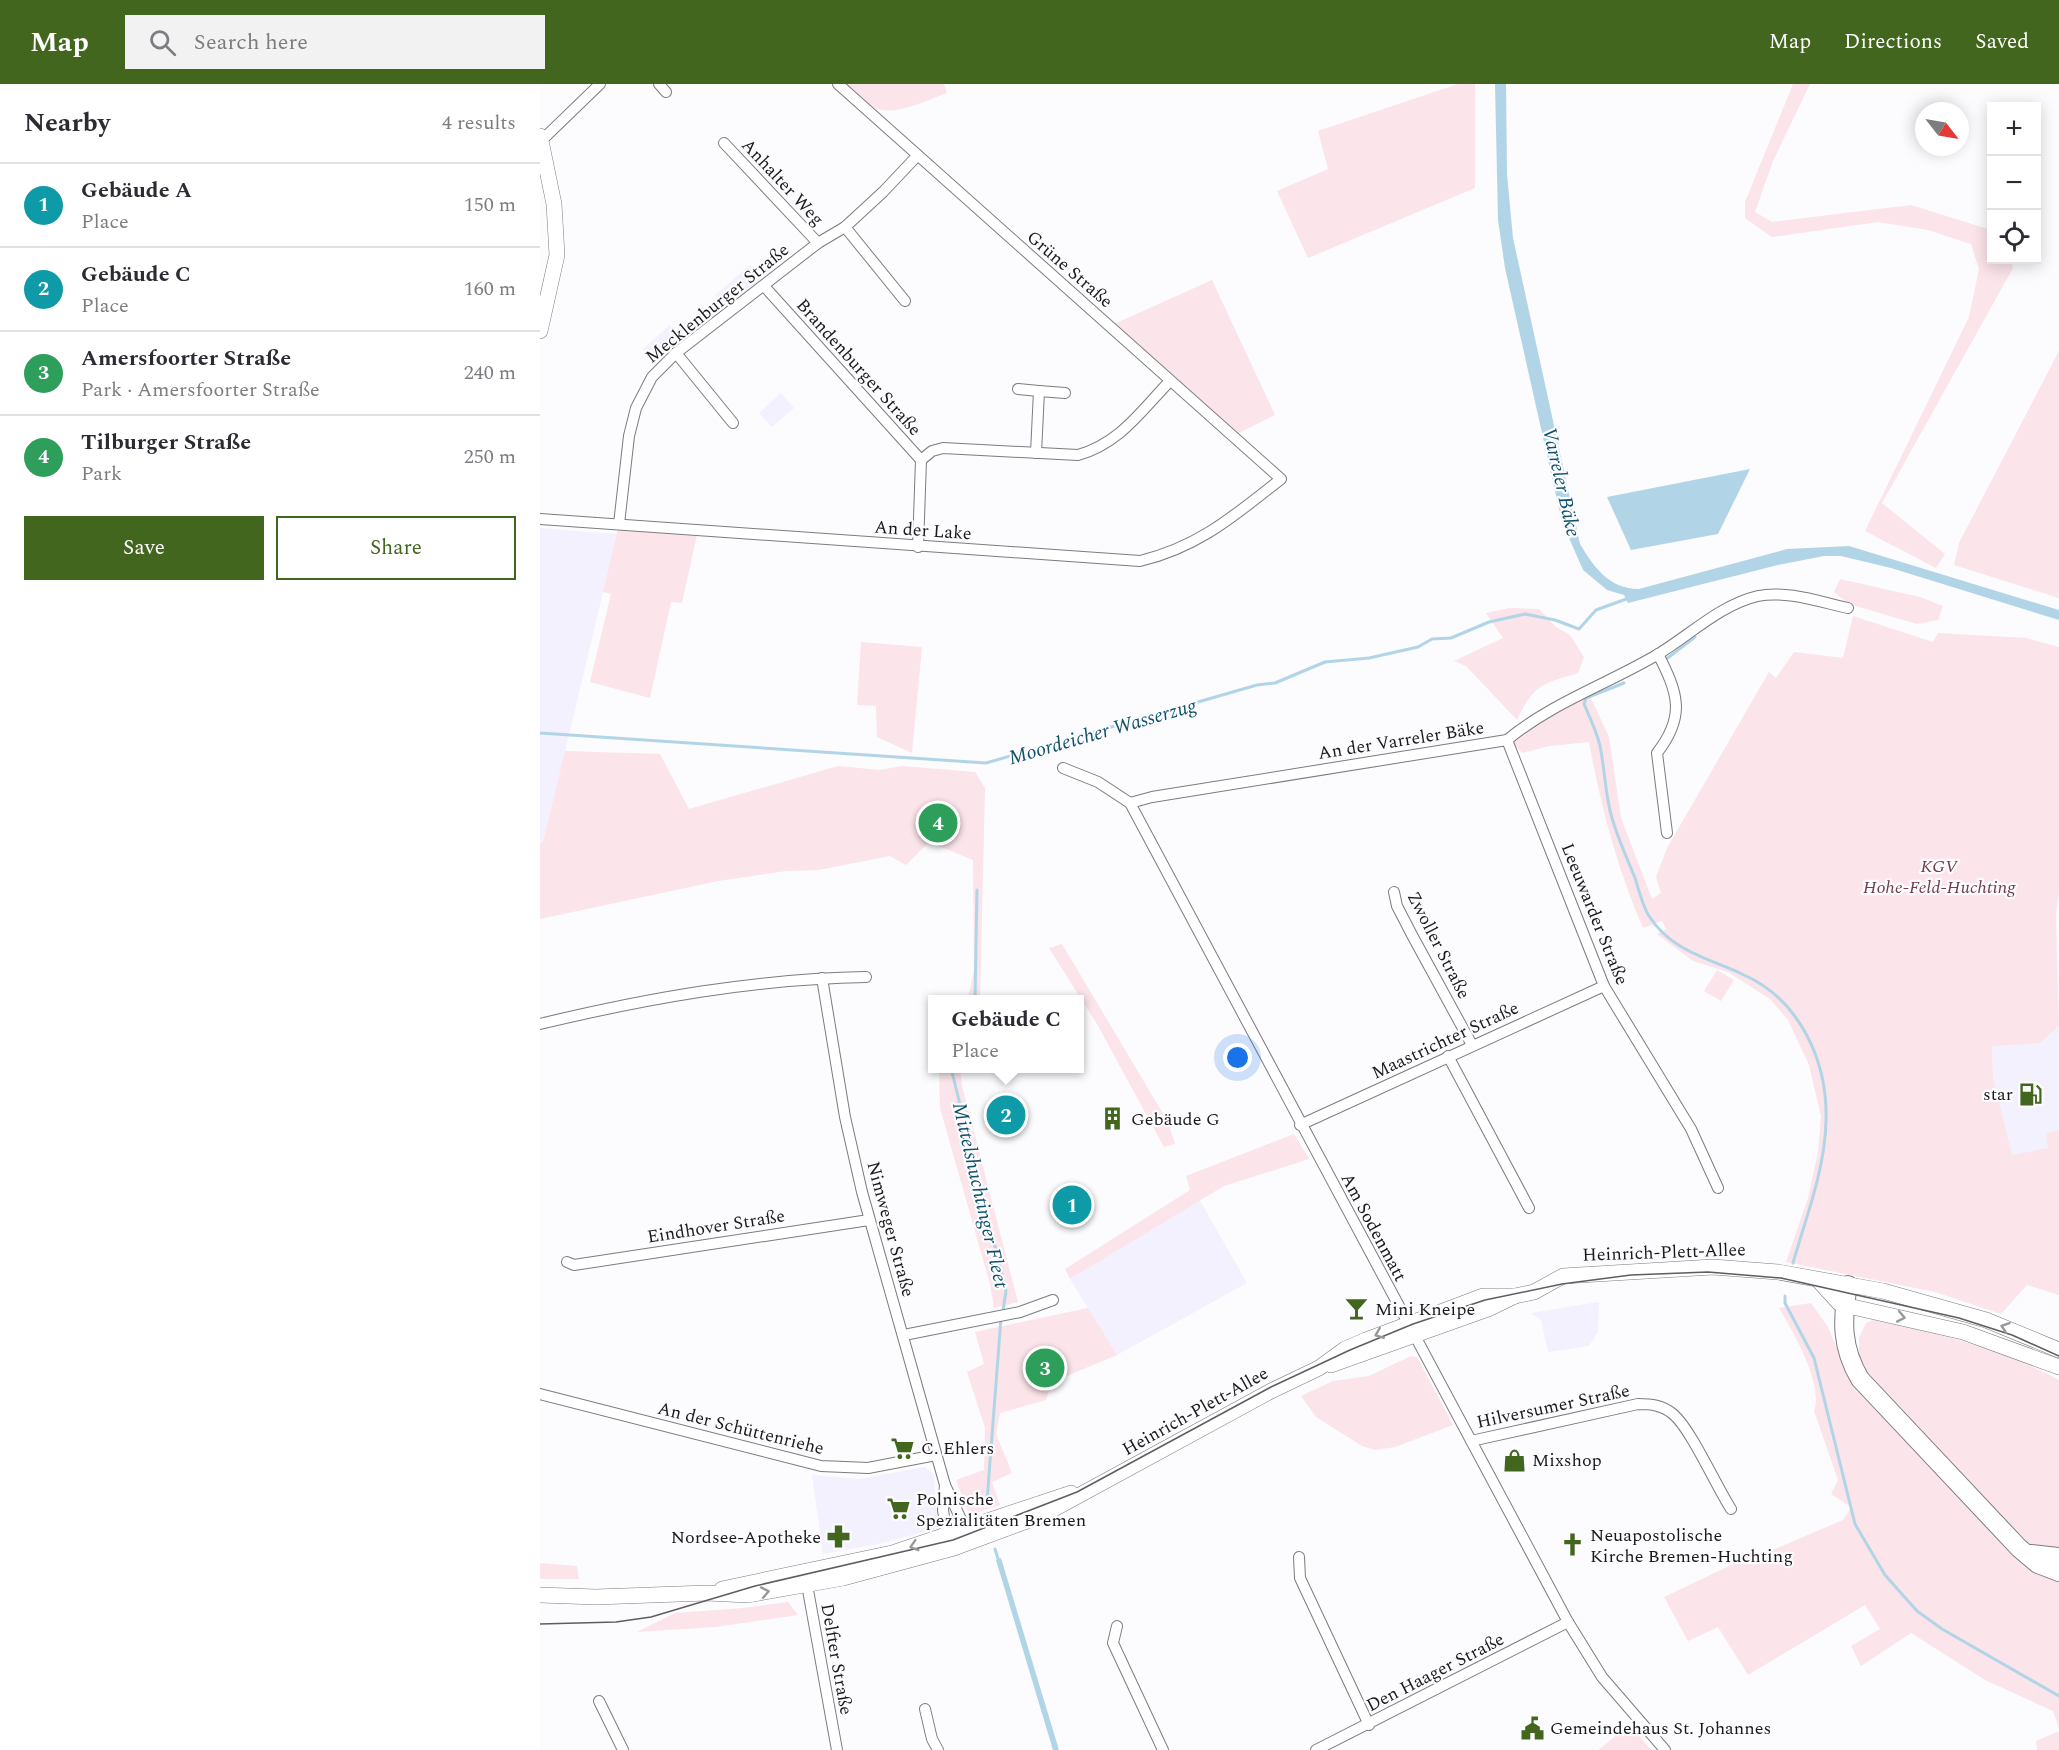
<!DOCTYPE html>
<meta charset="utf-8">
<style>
body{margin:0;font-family:Spectral,serif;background:#f2f2f3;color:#2b2b33}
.controls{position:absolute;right:18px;top:18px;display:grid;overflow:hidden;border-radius:0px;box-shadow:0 3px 15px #0003}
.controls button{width:54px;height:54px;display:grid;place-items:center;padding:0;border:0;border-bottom:2px solid #e1e1e2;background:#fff;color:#2b2b33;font:30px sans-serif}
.compass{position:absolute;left:1375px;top:18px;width:54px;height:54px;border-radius:50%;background:#fff;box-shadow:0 3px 15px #0003;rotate:121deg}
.you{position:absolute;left:698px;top:974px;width:21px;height:21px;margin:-15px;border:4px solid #fff;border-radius:50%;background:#1a73e8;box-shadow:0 0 0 9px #1a73e833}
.badge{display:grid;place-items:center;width:39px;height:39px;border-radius:50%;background:#43661e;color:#fff;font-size:20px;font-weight:700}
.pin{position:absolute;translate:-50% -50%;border:3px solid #fff;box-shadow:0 2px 6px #0006}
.popup{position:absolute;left:388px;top:911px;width:156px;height:78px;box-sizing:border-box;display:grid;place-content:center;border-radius:0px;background:#fff;filter:drop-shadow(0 2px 4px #0005);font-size:20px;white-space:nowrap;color:#7c7c81}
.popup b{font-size:22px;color:#2b2b33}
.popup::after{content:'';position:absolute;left:50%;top:100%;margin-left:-12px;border:12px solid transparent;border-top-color:#fff}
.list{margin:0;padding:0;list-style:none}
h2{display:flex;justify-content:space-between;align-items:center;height:78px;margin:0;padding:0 24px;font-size:26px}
h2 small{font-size:20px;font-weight:400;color:#7c7c81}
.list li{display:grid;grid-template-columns:39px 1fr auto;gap:18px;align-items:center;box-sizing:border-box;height:84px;padding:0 24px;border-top:2px solid #e1e1e2}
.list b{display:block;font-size:22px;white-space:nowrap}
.list p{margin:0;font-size:20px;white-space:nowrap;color:#7c7c81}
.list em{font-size:20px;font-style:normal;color:#7c7c81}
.actions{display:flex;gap:12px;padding:18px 24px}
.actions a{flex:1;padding:14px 0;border:2px solid #43661e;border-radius:0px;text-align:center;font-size:21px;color:#43661e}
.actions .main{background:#43661e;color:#fff}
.icon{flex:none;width:33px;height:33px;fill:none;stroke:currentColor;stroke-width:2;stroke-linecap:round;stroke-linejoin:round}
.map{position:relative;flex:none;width:1519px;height:1666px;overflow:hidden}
header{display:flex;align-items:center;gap:36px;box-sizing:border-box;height:84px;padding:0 30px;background:#43661e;color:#fff}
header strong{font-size:28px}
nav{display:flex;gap:33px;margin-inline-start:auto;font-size:21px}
.search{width:420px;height:54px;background:#f2f2f3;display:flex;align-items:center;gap:15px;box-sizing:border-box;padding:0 21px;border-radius:0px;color:#7c7c81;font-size:22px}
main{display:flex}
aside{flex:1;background:#fff}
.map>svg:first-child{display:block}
.built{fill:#f3f1fd}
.green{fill:#fbe4ea}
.water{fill:#b1d5e7}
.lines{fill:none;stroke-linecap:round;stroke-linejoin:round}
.stream{stroke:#b1d5e7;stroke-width:3}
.minor-casing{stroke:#7c7b80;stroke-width:12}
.secondary-casing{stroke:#7c7b80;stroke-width:16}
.trunk-casing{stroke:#7c7b80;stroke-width:20}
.minor{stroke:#fff;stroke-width:10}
.secondary{stroke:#fff;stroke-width:15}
.trunk{stroke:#fff;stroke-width:18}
.tram{stroke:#5e5d5f;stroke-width:1.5}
.oneway{stroke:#989898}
.labels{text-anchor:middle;stroke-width:4.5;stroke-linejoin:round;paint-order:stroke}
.street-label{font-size:18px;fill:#1a191b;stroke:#fcfbfe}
.park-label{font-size:18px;font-style:italic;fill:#713d4e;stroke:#fcfbfe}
.poi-label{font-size:18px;fill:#1a191b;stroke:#fcfbfe;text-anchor:start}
.water-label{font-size:20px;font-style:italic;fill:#0d516b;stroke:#fcfbfe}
</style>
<header>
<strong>Map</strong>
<div class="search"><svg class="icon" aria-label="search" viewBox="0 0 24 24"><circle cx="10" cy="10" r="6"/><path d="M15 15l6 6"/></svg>Search here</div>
<nav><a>Map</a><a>Directions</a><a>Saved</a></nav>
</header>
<main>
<aside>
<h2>Nearby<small>4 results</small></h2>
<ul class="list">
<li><span class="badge" style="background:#0f9aa8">1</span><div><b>Gebäude A</b><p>Place</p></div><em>150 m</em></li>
<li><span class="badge" style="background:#0f9aa8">2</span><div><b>Gebäude C</b><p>Place</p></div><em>160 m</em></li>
<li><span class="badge" style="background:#2e9e5b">3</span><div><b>Amersfoorter Straße</b><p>Park · Amersfoorter Straße</p></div><em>240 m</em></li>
<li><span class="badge" style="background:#2e9e5b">4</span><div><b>Tilburger Straße</b><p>Park</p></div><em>250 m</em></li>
</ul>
<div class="actions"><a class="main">Save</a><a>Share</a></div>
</aside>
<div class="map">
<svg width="1519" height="1666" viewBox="0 0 1519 1666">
<rect width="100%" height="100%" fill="#fcfbfe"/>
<g class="built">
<polygon points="210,181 223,196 187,224 175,211"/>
<polygon points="173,217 182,226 155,250 147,241"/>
<polygon points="130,241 142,255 115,278 103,265"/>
<polygon points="241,309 254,324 232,343 219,329"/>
<polygon points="0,444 77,450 3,759 0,760"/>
<polygon points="1519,942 1519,1046 1506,1049 1509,1064 1472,1072 1453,993 1452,961 1500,959"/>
<polygon points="659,1115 707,1199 577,1271 530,1195"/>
<polygon points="1059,1218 1058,1248 1049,1262 1008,1268 1001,1236 991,1229"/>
<polygon points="384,1383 394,1391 397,1441 395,1445 338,1460 283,1470 272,1391 319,1395"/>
</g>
<g class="green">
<path d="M 306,0 L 404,0 L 407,9 C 386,16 352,35 331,22 C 322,16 314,7 306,0 Z"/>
<polygon points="918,0 935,0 935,104 768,174 737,107 788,85 778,47"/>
<polygon points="1253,0 1270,0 1233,77 1215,128 1232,138 1371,121 1451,146 1452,176 1471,176 1473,184 1342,419 1405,470 1396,484 1325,447 1429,233 1439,185 1431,160 1388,146 1338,138 1232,153 1205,134 1205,118"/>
<polygon points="672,196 735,331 697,350 574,240"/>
<polygon points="1519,267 1519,514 1414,481 1419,459"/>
<polygon points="79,440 158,446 142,519 131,518 110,614 50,598 71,510 63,508"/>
<polygon points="1300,495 1380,513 1403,522 1398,536 1377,540 1309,520 1294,508"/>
<path d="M 970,524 L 999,525 L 1016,543 L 1030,551 L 1044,573 L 1038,589 C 1002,600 994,600 977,636 L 926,582 L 914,577 L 963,554 L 946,529 Z"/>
<path d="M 1313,532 L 1393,558 L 1398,549 L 1486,554 L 1519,563 L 1519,808 L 1516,831 L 1519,942 L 1500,959 L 1452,962 L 1453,993 L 1472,1071 L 1508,1064 L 1506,1049 L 1519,1046 L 1519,1211 L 1487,1201 L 1461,1230 L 1395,1208 L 1246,1178 L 1268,1114 L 1278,1068 L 1281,1032 L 1269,981 L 1248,936 L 1230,915 L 1188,888 L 1153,877 L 1117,850 L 1126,845 L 1122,837 L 1103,844 C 1077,784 1061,723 1049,658 L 1009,662 L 982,669 L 973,659 L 983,648 L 1048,608 L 1069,653 L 1081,734 L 1112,815 L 1121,809 L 1116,793 L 1127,764 L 1229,588 L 1236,594 L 1254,568 L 1303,574 Z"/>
<polygon points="321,558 382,563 372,669 337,653 336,622 317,621"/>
<polygon points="25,667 120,670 149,725 298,682 340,686 362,682 435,688 445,704 440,915 428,915 434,886 433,776 389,758 366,781 350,772 279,786 246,787 178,797 0,835 0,760 3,758"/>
<polygon points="522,860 628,1038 635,1060 624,1063 557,940 509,864"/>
<polygon points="1177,886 1194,896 1181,917 1164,907"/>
<polygon points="399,985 420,985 422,1002 478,1218 454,1224 450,1200 400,1024"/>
<polygon points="754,1050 769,1075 684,1102 530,1195 525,1185 650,1106 646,1092"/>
<path d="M 1271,1219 L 1288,1243 L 1309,1294 L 1327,1315 L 1476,1473 L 1519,1496 L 1519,1644 L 1513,1627 L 1445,1596 L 1371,1549 L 1321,1582 L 1311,1562 L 1340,1545 L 1325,1521 L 1208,1591 L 1178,1543 L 1148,1557 L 1124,1513 L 1206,1474 L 1228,1468 L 1303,1436 L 1311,1423 L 1291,1410 L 1298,1396 L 1274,1327 C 1284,1301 1253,1247 1239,1224 Z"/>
<polygon points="548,1224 577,1271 512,1298 506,1316 460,1329 456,1350 472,1389 452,1398 460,1421 432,1430 427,1425 416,1396 444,1386 445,1344 427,1288 444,1280 435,1248"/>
<path d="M 1333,1236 C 1398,1249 1460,1264 1519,1296 L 1519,1466 L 1495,1463 L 1481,1455 L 1319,1281 L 1319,1254 L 1326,1239 Z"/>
<polygon points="871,1272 877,1273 913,1341 855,1363 835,1366 822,1362 776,1333 761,1312 793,1297 829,1292"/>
<polygon points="0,1479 37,1482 39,1495 0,1495"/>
<polygon points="248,1518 258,1531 175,1543 97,1548 135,1529 203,1524"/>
<polygon points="1090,1641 1111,1666 1058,1666"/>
<polygon points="1519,1647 1519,1666 1497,1666 1496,1657"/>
</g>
<g class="water">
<path d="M 955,0 L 966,0 L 967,90 L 973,154 L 1040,460 C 1054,483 1069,505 1099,505 L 1247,465 L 1309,462 L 1519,526 L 1519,536 L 1351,484 L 1301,472 L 1284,472 L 1238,481 L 1088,519 L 1084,511 L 1067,506 L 1043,486 L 1022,438 L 965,184 L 958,136 Z"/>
<polygon points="1210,385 1178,450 1091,466 1067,413"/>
<polygon points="461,1474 519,1666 513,1666 456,1476"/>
</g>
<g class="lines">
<g class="stream">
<polyline points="1125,576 1155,553"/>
<path d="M 1084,599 L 1046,614 L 1044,620 C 1050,634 1057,648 1060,662 C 1065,686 1065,711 1072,734 C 1078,755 1087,774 1095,794 C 1099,806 1102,821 1109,832 C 1132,868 1169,874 1204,891 C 1260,916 1288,978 1286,1037 C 1285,1086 1266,1133 1253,1179"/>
<polyline points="0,649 446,679 717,601 735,599 785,578 829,574 878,563 892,555 911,554 949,538 985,530 1015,536 1039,545 1056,526 1089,514"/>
<polyline points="435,916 437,806"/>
<polyline points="411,984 466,1207 463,1227"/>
<polyline points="1245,1212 1245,1219 1274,1274 1315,1440 1345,1491 1377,1527 1402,1545 1519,1612"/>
<polyline points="447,1417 461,1234"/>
<polyline points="455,1465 459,1478"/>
</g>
<defs>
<g id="minor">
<polyline points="119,0 126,8"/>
<polyline points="0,58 60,0"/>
<polyline points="184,59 278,159"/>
<polyline points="305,143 365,217"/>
<polyline points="224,202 381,376 378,463"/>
<polyline points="136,269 193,339"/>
<polyline points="478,305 499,307"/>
<polyline points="496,369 499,307 525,309"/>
<path d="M 381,376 L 392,367 L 403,364 L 538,371 C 580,359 600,328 630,297"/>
<path d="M 0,435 L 600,477 C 659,463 695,431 741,395 L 298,0"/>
<polyline points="79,440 89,352 96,324 112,293 136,269 278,159 305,143 343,108 377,72"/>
<path d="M 1118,570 C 1138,609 1146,632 1117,669 L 1127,749"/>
<polyline points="967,656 1064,902 1151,1045 1178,1104"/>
<polyline points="523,684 558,698 590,719 1028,1538 1062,1593 1125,1666"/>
<path d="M 590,719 L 612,713 L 967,656 C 1012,619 1065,601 1115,572 C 1148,553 1179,521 1218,512 C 1246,506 1280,518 1308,524"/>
<polyline points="854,808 857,822 872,851 932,961"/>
<polyline points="282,894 305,1033 322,1108 405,1401 426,1446 425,1449"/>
<path d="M 0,940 C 108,914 215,895 326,893"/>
<polyline points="908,972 989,1124"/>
<polyline points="760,1041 1064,902"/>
<polyline points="27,1178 34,1181 329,1136"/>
<polyline points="364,1251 480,1228 513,1216"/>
<polyline points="0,1310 281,1382 328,1384 396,1371"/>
<path d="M 931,1357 L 1098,1320 C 1111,1320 1122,1321 1133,1330 C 1151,1345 1176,1402 1191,1425"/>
<polyline points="405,1401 403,1426 407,1452 412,1455"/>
<polyline points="759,1473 760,1494 829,1641"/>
<polyline points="266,1495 297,1666"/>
<polyline points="577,1542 573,1559 623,1666"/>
<polyline points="59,1617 83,1666"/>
<polyline points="385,1625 392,1655 398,1666"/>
<polyline points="776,1666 1028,1538"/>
</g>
<g id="secondary">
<polyline points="0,52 14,120 17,171 0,247"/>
<polyline points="1278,1196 1299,1219 1304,1221 1423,1248 1519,1283"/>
<polyline points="791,1281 948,1225 975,1212 994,1208 1023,1192 1173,1183 1238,1188 1343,1207 1446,1236 1519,1266"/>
<polyline points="182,1505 352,1469 531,1409"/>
<polyline points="0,1511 56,1513 167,1509 208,1511 303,1494 414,1464 503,1431 731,1307 779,1284 805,1265 826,1256 943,1212 975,1212"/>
</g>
<g id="trunk">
<path d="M 1308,1201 C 1302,1236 1301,1263 1320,1295 L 1479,1464 L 1498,1480 L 1519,1488"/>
<polyline points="1491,1470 1519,1473"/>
</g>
</defs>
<use href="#minor" class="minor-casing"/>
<use href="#secondary" class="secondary-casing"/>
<use href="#trunk" class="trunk-casing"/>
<use href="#minor" class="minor"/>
<use href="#secondary" class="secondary"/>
<use href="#trunk" class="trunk"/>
<polyline class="tram" points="0,1540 76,1538 111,1533 215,1502 413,1456 537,1408 731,1303 810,1266 873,1240 945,1216 1022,1200 1091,1191 1168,1188 1241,1194 1419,1234 1472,1251 1519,1272"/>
</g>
<defs><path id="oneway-chevron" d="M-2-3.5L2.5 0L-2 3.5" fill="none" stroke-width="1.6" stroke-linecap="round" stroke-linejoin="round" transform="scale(1.5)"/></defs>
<g class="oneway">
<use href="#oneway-chevron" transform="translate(1361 1233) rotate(11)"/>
<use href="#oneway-chevron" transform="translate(1465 1243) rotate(-161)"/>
<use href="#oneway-chevron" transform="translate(839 1250) rotate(158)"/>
<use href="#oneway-chevron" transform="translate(374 1462) rotate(163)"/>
<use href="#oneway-chevron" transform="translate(225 1508) rotate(-11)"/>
</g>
<defs>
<symbol id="fuel-bare" viewBox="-9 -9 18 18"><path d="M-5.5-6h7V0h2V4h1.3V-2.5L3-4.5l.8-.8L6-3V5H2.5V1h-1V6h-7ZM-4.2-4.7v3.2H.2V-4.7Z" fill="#43661e" stroke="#fcfbfe" stroke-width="2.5" paint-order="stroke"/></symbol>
<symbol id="building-bare" viewBox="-9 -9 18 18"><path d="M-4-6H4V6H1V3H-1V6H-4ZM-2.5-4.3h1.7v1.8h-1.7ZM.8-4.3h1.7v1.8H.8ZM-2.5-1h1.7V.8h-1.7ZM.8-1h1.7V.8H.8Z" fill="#43661e" stroke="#fcfbfe" stroke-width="2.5" paint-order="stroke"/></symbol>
<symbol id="bar-bare" viewBox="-9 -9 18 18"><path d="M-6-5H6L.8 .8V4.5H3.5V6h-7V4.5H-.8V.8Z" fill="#43661e" stroke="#fcfbfe" stroke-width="2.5" paint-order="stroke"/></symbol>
<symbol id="supermarket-bare" viewBox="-9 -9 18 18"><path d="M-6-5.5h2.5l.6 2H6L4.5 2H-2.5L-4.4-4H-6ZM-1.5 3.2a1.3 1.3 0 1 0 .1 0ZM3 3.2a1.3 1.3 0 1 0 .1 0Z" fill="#43661e" stroke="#fcfbfe" stroke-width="2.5" paint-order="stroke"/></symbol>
<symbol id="shop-bare" viewBox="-9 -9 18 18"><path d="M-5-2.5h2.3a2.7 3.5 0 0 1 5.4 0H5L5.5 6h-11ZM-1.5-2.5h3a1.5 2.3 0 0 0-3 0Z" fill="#43661e" stroke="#fcfbfe" stroke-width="2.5" paint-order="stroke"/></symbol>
<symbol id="pharmacy-bare" viewBox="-9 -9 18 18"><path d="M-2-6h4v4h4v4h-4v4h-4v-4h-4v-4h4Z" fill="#43661e" stroke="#fcfbfe" stroke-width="2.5" paint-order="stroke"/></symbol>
<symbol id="church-bare" viewBox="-9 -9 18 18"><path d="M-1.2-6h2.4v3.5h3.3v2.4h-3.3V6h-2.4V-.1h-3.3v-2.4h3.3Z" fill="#43661e" stroke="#fcfbfe" stroke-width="2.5" paint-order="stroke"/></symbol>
<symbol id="civic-bare" viewBox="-9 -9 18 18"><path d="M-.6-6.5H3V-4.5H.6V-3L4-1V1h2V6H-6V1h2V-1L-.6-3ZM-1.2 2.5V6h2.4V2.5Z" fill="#43661e" stroke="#fcfbfe" stroke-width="2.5" paint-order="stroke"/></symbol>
</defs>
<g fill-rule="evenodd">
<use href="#fuel-bare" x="1474" y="994" width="33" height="33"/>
<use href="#building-bare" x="556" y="1018" width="33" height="33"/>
<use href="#bar-bare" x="800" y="1208" width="33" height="33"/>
<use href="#supermarket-bare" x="346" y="1348" width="33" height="33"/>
<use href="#shop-bare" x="958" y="1360" width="33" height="33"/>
<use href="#supermarket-bare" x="342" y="1408" width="33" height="33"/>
<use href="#pharmacy-bare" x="282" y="1436" width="33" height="33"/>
<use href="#church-bare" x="1016" y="1444" width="33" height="33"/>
<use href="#civic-bare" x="976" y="1628" width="33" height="33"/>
</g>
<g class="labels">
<g class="street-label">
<text transform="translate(243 98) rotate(47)" y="6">Anhalter Weg</text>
<text transform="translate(530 185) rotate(41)" y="6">Grüne Straße</text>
<text transform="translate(177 219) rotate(-39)" y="6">Mecklenburger Straße</text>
<text transform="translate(319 283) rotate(48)" y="6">Brandenburger Straße</text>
<text transform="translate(383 446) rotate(4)" y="6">An der Lake</text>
<text transform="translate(861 656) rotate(-9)" y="6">An der Varreler Bäke</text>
<text transform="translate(1055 830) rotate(68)" y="6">Leeuwarder Straße</text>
<text transform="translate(899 861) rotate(63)" y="6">Zwoller Straße</text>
<text transform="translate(905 956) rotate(-25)" y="6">Maastrichter Straße</text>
<text transform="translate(176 1142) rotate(-9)" y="6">Eindhover Straße</text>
<text transform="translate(834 1143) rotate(62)" y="6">Am Sodenmatt</text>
<text transform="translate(351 1145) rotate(75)" y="6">Nimweger Straße</text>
<text transform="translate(1124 1168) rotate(-2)" y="6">Heinrich-Plett-Allee</text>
<text transform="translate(1013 1322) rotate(-12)" y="6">Hilversumer Straße</text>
<text transform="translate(655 1327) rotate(-29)" y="6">Heinrich-Plett-Allee</text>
<text transform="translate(201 1344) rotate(14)" y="6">An der Schüttenriehe</text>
<text transform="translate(297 1575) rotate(80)" y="6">Delfter Straße</text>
<text transform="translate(895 1588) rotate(-27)" y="6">Den Haager Straße</text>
</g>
<g class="park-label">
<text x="1399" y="788">KGV<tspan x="1399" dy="21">Hohe-Feld-Huchting</tspan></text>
</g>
<g class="poi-label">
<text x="1473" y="1016" text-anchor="end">star</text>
<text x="591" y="1041">Gebäude G</text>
<text x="835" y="1231">Mini Kneipe</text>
<text x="381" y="1370">C. Ehlers</text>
<text x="992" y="1382">Mixshop</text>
<text x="376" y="1421">Polnische<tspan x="376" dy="21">Spezialitäten Bremen</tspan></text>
<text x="1050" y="1457">Neuapostolische<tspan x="1050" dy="21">Kirche Bremen-Huchting</tspan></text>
<text x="281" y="1459" text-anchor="end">Nordsee-Apotheke</text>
<text x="1010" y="1650">Gemeindehaus St. Johannes</text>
</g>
<g class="water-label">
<text transform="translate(1022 398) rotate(77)" y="7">Varreler Bäke</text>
<text transform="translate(562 647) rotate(-16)" y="7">Moordeicher Wasserzug</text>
<text transform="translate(441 1111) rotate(77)" y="7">Mittelshuchtinger Fleet</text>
</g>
</g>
</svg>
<div class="controls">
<button>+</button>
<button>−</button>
<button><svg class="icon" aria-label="locate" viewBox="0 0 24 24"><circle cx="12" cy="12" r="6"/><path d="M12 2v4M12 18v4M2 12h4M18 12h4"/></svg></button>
</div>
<svg class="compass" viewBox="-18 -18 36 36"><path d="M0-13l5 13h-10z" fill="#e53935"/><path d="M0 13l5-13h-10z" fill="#7c7c81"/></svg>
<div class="you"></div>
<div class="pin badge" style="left:532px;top:1121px;background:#0f9aa8">1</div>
<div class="pin badge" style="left:466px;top:1031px;background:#0f9aa8">2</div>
<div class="popup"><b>Gebäude C</b>Place</div>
<div class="pin badge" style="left:505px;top:1284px;background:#2e9e5b">3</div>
<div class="pin badge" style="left:398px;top:739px;background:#2e9e5b">4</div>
</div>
</main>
